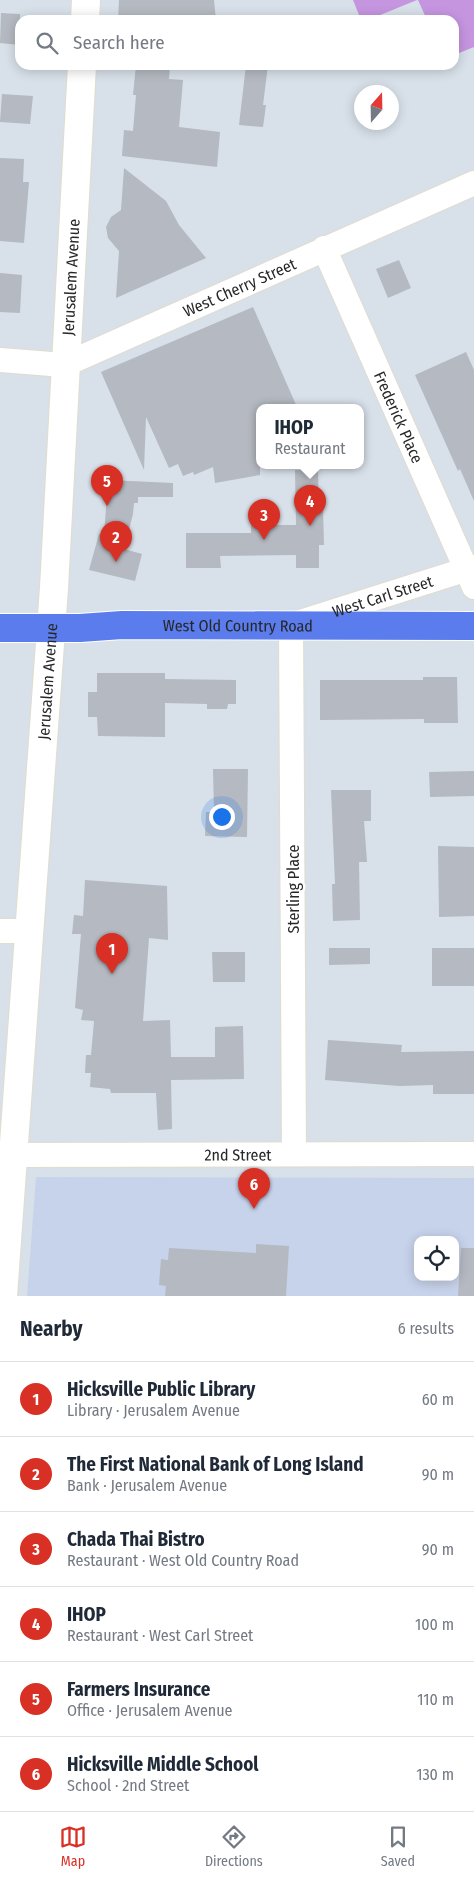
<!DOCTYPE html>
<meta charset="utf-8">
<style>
body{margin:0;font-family:"Fira Sans Condensed",sans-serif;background:#f2f2f3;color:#1f2937}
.controls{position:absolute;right:15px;bottom:15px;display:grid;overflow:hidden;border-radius:10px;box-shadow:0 2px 12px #0003}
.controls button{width:45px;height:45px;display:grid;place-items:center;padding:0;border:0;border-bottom:1px solid #e0e1e3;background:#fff;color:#1f2937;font:25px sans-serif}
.compass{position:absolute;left:354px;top:85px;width:45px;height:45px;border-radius:50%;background:#fff;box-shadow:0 2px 12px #0003;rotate:20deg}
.you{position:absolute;left:221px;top:816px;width:18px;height:18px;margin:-12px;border:4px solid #fff;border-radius:50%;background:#1a73e8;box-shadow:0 0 0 8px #1a73e833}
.badge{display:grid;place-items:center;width:32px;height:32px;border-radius:50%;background:#d93025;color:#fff;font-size:16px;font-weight:700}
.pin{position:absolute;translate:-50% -41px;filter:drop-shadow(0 1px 2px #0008)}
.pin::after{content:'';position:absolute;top:26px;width:18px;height:15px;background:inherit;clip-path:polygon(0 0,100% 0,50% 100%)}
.popup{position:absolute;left:256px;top:404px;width:108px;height:65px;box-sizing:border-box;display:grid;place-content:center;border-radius:10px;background:#fff;filter:drop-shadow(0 1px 4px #0005);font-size:16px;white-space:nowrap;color:#747a83}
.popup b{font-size:19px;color:#1f2937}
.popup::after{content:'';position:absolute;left:50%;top:100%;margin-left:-10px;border:10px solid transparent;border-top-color:#fff}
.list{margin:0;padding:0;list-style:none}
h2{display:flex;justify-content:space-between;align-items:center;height:65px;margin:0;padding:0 20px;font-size:21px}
h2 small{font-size:16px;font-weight:400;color:#747a83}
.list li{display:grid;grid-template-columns:32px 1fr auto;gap:15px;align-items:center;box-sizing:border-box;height:75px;padding:0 20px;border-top:1px solid #e0e1e3}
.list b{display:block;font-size:19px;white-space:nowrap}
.list p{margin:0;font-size:16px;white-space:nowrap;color:#747a83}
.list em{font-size:16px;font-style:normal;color:#747a83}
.icon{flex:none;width:28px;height:28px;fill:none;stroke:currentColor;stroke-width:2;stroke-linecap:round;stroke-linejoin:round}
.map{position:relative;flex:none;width:474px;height:1296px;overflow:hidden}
.search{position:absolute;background:#fff;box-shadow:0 2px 12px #0003;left:15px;right:15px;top:15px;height:55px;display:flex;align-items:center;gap:12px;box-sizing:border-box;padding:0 18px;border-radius:15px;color:#747a83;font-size:19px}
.sheet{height:515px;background:#fff}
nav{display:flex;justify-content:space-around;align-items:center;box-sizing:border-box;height:70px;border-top:1px solid #e0e1e3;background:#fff;font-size:14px;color:#747a83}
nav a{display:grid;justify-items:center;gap:2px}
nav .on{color:#d93025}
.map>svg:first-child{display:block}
.education{fill:#c7d3eb;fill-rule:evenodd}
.green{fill:#c695e0}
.building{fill:#b5b9c1}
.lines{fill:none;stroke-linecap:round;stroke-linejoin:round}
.minor-casing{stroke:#e0dcce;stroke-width:26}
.secondary-casing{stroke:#e0dcce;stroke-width:30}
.primary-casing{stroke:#fff;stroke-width:30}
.minor{stroke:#fff;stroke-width:24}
.secondary{stroke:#fff;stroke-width:28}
.primary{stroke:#5a7cec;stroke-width:28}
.labels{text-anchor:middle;stroke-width:5;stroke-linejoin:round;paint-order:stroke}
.street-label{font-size:16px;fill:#272727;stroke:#fff}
</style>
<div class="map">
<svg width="474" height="1296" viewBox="0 0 474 1296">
<rect width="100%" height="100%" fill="#d8e0e9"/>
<path class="education" d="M 36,1177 L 474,1178 L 474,1296 L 27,1296 ZM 418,1240 L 455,1240 L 455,1277 L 418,1277 Z"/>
<g class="green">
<polygon points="353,0 417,0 368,20 361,20"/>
<polygon points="418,0 474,0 474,47 454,55 454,20 427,20"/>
</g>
<g class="building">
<polygon points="119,0 214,0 216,20 118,20"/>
<polygon points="1,13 20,14 20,45 0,43"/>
<polygon points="136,65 170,65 169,79 183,80 179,127 220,132 217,167 122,156 124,130 133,131 136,95 133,95"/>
<polygon points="246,65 268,65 263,105 266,105 263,127 239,125"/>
<polygon points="2,94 33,96 30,124 0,122"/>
<polygon points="0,158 24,159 23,182 29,182 24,243 0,241"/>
<polygon points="124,168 166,201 179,225 206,258 116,298 119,251 108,238 106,227 111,217 121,210"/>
<polygon points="399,260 411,288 388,298 376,269"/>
<polygon points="0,273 22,275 20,313 0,312"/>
<polygon points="253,307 297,407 260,407 260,475 215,483 213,467 194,475 193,472 183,476 178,464 169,468 146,417 144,470 101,372"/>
<polygon points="466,352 474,370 474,501 460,469 458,471 415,375"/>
<polygon points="295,470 318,470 319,508 323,508 324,545 319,545 319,568 296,568 296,555 220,556 221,568 186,568 186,533 251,533 251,525 296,525"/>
<polygon points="108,480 173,483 173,497 138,497 138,503 134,503 133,514 124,549 142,554 135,581 89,570 99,534 104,535"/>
<polygon points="97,673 165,673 165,679 236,680 236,704 228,704 227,709 207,709 207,704 165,703 165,737 98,736 97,717 88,717 88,692 97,692"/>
<polygon points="423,677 457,677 458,723 424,723 424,719 320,720 320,680 423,680"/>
<polygon points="213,769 248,769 247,837 205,836 206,812 214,812"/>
<polygon points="474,771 474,796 430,797 429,772"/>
<polygon points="331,790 371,790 371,821 364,821 367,862 359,862 360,920 333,921 332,884 335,884"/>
<polygon points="438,846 474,847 474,916 439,917"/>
<polygon points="85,880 167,886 168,940 149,938 143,1021 170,1020 171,1057 215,1057 215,1027 243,1026 244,1079 171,1080 172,1129 158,1130 156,1093 111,1093 110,1089 90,1087 91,1073 85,1073 86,1055 91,1055 94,1021 81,1020 83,1010 75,1008 81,934 72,934 74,915 83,916"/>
<polygon points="329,948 370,948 370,964 329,965"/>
<rect x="432" y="948" width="42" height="38"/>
<polygon points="212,952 245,952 245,982 213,982"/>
<polygon points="328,1040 402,1045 401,1052 474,1051 474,1094 433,1094 433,1085 399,1086 325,1080"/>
<polygon points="256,1244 289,1246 286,1296 165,1296 166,1286 159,1285 161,1259 168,1260 169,1248 256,1253"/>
<polygon points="461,1248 474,1248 474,1296 458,1296"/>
</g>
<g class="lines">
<defs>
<g id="minor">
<path id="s1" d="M 324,248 L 474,587"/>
<path id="s2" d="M 0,360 L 64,365 L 474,183"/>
<polyline points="0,931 29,931"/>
<path id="s3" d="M 294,1153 L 291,625 L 474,567"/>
<path id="s4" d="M 0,1155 L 474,1154"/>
</g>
<g id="secondary">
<polyline points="85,20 86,0"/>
<path id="s5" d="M 3,1296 L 54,588 L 82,65"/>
</g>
<g id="primary">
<path id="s6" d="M 0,628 L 80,628 L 122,625 L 474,626"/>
</g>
</defs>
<use href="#minor" class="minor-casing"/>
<use href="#secondary" class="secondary-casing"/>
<use href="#primary" class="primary-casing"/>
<use href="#minor" class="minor"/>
<use href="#secondary" class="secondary"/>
<use href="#primary" class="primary"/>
</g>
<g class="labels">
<g class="street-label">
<text dy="6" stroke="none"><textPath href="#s5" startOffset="1021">Jerusalem Avenue</textPath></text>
<text dy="6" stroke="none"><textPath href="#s2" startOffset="256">West Cherry Street</textPath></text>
<text dy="6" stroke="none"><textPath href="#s1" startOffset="185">Frederick Place</textPath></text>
<text dy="6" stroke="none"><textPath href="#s3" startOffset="624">West Carl Street</textPath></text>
<text dy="6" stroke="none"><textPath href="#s6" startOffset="238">West Old Country Road</textPath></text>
<text dy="6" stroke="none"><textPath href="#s5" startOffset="616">Jerusalem Avenue</textPath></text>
<text transform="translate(293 889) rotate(-90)" y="6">Sterling Place</text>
<text dy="6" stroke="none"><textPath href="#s4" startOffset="238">2nd Street</textPath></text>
</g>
</g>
</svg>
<div class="controls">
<button><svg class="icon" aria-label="locate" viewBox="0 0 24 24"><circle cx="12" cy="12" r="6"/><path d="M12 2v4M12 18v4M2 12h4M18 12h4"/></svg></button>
</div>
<svg class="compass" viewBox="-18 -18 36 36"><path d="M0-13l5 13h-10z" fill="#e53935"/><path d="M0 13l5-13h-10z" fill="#747a83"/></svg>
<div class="you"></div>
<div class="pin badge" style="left:112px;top:974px">1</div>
<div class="pin badge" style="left:116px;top:562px">2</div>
<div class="pin badge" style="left:264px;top:540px">3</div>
<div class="pin badge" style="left:310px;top:526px">4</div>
<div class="popup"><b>IHOP</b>Restaurant</div>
<div class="pin badge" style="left:107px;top:506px">5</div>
<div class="pin badge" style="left:254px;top:1209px">6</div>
<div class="search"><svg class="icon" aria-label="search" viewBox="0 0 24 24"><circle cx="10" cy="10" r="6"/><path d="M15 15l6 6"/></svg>Search here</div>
</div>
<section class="sheet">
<h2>Nearby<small>6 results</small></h2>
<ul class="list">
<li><span class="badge">1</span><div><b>Hicksville Public Library</b><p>Library · Jerusalem Avenue</p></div><em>60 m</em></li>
<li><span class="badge">2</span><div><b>The First National Bank of Long Island</b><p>Bank · Jerusalem Avenue</p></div><em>90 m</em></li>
<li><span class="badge">3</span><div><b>Chada Thai Bistro</b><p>Restaurant · West Old Country Road</p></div><em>90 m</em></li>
<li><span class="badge">4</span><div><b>IHOP</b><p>Restaurant · West Carl Street</p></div><em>100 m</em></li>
<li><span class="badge">5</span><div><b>Farmers Insurance</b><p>Office · Jerusalem Avenue</p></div><em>110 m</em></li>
<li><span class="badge">6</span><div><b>Hicksville Middle School</b><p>School · 2nd Street</p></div><em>130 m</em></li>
</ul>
</section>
<nav>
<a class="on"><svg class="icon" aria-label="map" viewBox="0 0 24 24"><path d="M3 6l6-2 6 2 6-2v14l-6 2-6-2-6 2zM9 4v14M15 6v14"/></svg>Map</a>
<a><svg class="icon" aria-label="directions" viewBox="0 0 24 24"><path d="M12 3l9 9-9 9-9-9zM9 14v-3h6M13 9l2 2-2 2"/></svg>Directions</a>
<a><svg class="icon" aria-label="saved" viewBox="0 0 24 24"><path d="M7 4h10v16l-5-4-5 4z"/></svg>Saved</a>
</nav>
